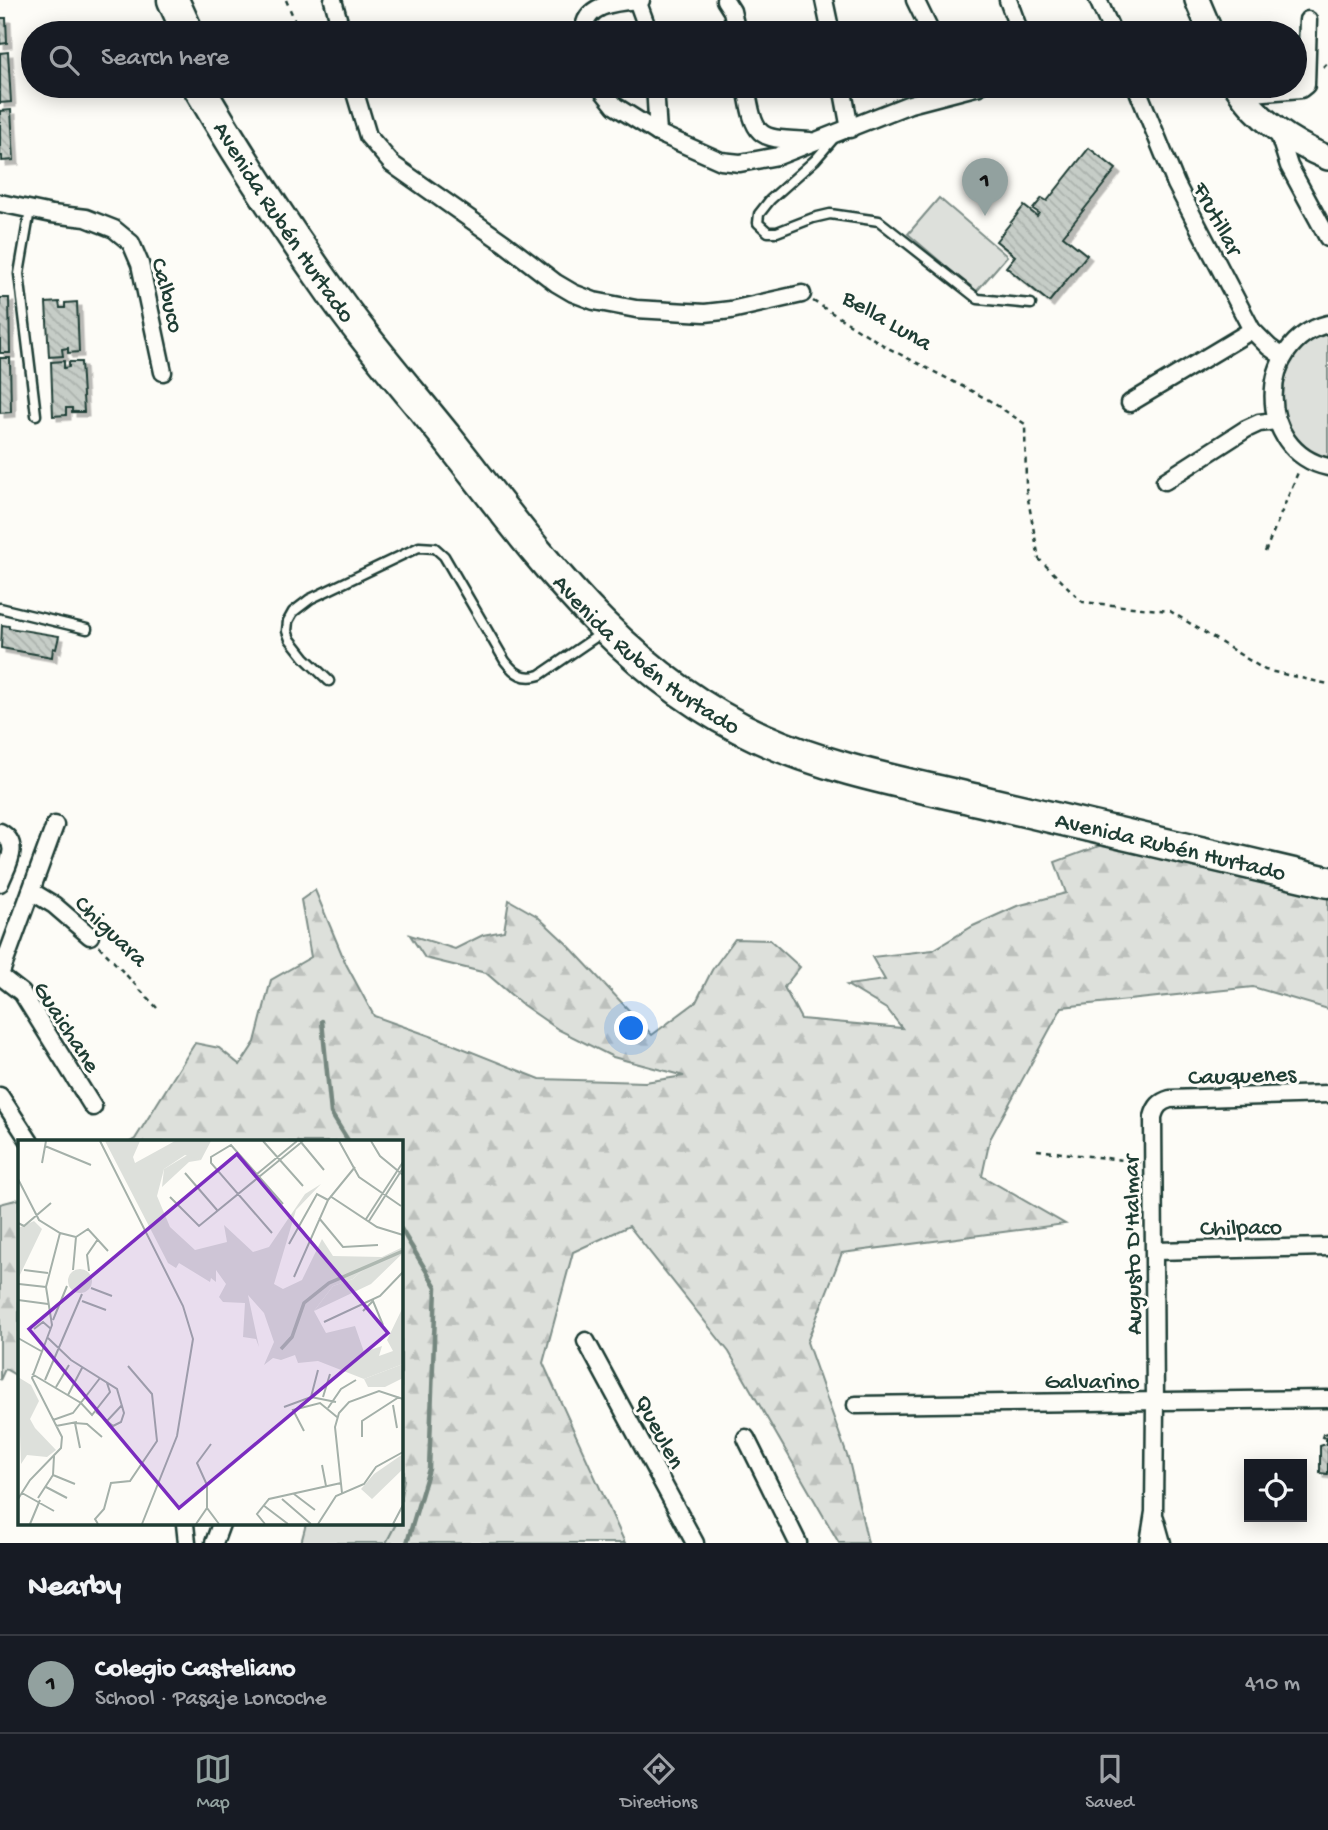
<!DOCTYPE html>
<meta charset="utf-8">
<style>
body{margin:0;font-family:"Gochi Hand",sans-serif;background:#242831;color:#f1f3f6}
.controls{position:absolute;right:21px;bottom:21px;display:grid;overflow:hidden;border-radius:0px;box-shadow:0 4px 18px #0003}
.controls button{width:63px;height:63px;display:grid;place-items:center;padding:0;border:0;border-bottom:2px solid #363941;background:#171b24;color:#f1f3f6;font:35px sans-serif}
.you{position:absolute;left:632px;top:1029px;width:24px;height:24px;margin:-18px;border:5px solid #fff;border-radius:50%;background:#1a73e8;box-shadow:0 0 0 10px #1a73e833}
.badge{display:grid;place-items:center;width:46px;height:46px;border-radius:50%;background:#92a19f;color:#111;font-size:23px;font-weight:700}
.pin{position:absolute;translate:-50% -58px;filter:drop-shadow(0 2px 4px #0008)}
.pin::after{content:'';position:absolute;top:37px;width:24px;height:21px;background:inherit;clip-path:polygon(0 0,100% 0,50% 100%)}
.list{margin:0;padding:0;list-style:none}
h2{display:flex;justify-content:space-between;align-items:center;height:91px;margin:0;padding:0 28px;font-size:30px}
h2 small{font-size:23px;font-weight:400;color:#9ea1a6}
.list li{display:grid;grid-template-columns:46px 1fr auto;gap:21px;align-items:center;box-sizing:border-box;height:98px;padding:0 28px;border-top:2px solid #363941}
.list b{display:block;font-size:26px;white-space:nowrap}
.list p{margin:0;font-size:23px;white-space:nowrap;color:#9ea1a6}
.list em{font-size:23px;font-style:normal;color:#9ea1a6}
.icon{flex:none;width:38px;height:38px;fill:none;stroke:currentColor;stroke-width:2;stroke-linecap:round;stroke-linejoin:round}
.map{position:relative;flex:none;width:1328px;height:1543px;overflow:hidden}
.search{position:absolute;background:#171b24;box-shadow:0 4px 18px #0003;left:21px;right:21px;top:21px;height:77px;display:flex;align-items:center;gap:18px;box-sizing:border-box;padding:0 24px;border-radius:38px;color:#9ea1a6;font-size:26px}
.sheet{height:189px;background:#171b24}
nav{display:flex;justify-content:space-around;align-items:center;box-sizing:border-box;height:98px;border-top:2px solid #363941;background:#171b24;font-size:19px;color:#9ea1a6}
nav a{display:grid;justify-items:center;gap:4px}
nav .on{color:#92a19f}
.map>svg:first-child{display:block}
.green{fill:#dde0db;stroke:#7e8e88;stroke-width:2}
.forest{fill:url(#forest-firs);stroke:#7e8e88;stroke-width:2}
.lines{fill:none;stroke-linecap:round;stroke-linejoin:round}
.stream{stroke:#75877f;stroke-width:4.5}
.building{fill:url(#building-back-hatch);stroke:#1f3d34;stroke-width:2;filter:url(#shadow)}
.lane-casing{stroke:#1f3d34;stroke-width:13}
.street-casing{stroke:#1f3d34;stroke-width:21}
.secondary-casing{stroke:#1f3d34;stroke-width:28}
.highway-casing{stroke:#1f3d34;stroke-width:35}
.path{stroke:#1f3d34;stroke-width:2.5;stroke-dasharray:5 5;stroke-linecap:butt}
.lane{stroke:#fdfcf7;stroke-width:8}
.street{stroke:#fdfcf7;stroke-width:16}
.secondary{stroke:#fdfcf7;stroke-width:23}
.highway{stroke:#fdfcf7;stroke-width:30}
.labels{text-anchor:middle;stroke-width:6;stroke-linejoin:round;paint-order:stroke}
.street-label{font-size:24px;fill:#1f3d34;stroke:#fdfcf7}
.inset-river{fill:none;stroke:#aeb8b1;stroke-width:3.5}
.inset-road{fill:none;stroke:#a4b0a9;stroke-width:2}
.view{fill:#7b2cbf;fill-opacity:0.15;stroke:#7b2cbf;stroke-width:3.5}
.inset-edge{fill:none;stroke:#1f3d34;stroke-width:3.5}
</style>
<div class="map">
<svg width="1328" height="1543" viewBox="0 0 1328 1543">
<defs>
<pattern id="forest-firs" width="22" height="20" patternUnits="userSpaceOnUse" patternTransform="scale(1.75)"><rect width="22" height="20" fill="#dde0db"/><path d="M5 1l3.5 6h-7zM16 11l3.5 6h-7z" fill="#bdc1bd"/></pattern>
<pattern id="building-back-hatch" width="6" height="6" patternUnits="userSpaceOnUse" patternTransform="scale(1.75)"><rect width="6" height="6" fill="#c6cdc7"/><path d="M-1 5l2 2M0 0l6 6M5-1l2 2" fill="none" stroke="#aab1ac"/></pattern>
<filter id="shadow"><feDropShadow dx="4.5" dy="4.5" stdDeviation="0" flood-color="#0004"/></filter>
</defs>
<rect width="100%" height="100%" fill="#fdfcf7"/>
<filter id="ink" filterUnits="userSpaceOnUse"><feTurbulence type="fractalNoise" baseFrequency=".0143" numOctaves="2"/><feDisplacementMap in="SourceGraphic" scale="14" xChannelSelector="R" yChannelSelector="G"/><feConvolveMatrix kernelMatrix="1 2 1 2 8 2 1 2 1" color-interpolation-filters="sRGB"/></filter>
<g filter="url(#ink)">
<g class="green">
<polygon points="939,198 1007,256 976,292 908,234"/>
<path d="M 1328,331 L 1328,461 C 1313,454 1299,448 1289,433 C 1280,419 1280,406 1282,391 C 1286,359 1295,341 1328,331 Z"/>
<polygon points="306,1524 396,1524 386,1543 301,1543"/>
</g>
<g class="forest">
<polygon points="1107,843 1328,895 1328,1009 1253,987 1062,1007 990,1139 982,1176 1065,1224 842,1253 807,1342 849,1461 868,1543 839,1543 729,1352 629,1226 573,1252 543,1363 625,1543 386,1543 396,1524 401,1524 401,1496 404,1479 401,1405 401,1142 130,1142 135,1139 195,1043 219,1048 240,1065 255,1042 271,980 311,957 301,900 315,890 346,964 374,1016 447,1042 540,1079 645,1082 684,1076 613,1057 559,1030 523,1005 486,973 425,958 410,935 455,949 483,935 504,931 509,900 537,916 567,944 652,1035 696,1002 712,970 735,939 770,940 800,967 784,987 801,1019 902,1028 888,1010 847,985 885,980 872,957 933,950 973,926 1017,906 1066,893 1055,862"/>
<polygon points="19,1199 19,1377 5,1369 0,1380 0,1204"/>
</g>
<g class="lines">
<g class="stream">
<polyline points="322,1021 331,1113 349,1142"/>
<polyline points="401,1229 436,1287 429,1469 407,1543"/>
</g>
</g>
<g class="building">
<polygon points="0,18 6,18 7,43 0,44"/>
<polygon points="8,52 11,102 0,103 0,53"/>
<polygon points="11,110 14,160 2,161 2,156 0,156 0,111"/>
<polygon points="1089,148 1116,169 1063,236 1087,255 1049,302 1006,267 1015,256 996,241 1024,206 1037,216 1039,213 1033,209 1042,198 1047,201"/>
<polygon points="0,298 9,298 10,353 0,353"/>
<polygon points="59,302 60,308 65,308 65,303 77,302 79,352 68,353 68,348 62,349 63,356 49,357 46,303"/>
<polygon points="0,358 10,358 11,412 0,413"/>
<polygon points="64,361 64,368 69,367 69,362 81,362 84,412 72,412 72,408 66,408 66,415 53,416 51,362"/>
<polygon points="2,625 9,626 9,628 59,636 56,649 53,648 52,657 1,648"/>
<polygon points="1328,1433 1328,1474 1320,1473 1320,1446 1326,1444 1326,1438 1322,1437 1323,1434"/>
</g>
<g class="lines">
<defs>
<g id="lane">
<polyline points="835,137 815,160 770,200 759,214 758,223 768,232 777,232 813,218 830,214 879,221 978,299 1031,304"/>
<polyline points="30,210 19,274 36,415"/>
<polyline points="0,608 87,629"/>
<path d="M 329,681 L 305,658 L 290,639 L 287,631 L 288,621 L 293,612 L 310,599 L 419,547 L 435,548 L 444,556 L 505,661 C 515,674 524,680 540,675 L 603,632"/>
</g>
<g id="street">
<polyline points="333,0 342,33"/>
<polyline points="637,0 649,33"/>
<polyline points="725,0 732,11 737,33"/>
<polyline points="824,0 831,33"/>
<polyline points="915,0 931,33"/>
<polyline points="1008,0 1020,33"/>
<polyline points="1098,0 1113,33"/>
<path d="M 584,33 C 583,3 618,2 641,0"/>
<polyline points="353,86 368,136 392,164 504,243 556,283 573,293 594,301 636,309 705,313 731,310 802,294"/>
<polyline points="599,86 615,106 658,133 721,161 740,163 778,156 910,104 979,86"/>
<polyline points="655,86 658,133"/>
<path d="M 746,86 C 755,141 758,138 810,141"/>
<polyline points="842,86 850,129"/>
<polyline points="1136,86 1176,184 1252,330 1269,347 1283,357"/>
<polyline points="1242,94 1301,89 1306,85 1308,20"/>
<polyline points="1278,132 1289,166 1328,238"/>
<polyline points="0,203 52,214 86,218 114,229 131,243 140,264 163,372"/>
<path d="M 1328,324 C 1256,341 1255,451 1328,467"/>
<polyline points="1130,403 1252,330"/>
<polyline points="1165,481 1246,429 1259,423 1276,421"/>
<path d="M 0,832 C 22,844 7,865 0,883"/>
<polyline points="31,891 54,905 90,936"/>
<polyline points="0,975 55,825"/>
<polyline points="0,976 22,993 93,1107"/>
<polyline points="0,1096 30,1142"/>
<polyline points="1155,1251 1328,1247"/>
<polyline points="586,1341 695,1543"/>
<polyline points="856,1405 1328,1399"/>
<polyline points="746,1438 798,1543"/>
<polyline points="1155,1518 1162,1543"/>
<polyline points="185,1524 187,1543"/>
<polyline points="214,1543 221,1524"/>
<path d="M 1149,1543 L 1154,1512 L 1155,1402 L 1153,1117 C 1156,1106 1160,1102 1170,1099 L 1328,1094"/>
</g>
<g id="secondary">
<polyline points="1197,0 1211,33"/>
<path d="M 1236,86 C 1259,121 1290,142 1328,158"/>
</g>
<g id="highway">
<polyline points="173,0 188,33"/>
<path id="s1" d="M 198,86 C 237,153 280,219 325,283 C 362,337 406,387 447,438 C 539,555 621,674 761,738 C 831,770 911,784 986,802 C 1100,828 1214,855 1328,882"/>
</g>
</defs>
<use href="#lane" class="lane-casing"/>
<use href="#street" class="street-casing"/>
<use href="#secondary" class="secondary-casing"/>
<use href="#highway" class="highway-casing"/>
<g class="path">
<polyline points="286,0 300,33"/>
<polyline points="1323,67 1328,62"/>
<polyline points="329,86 341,99"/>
<polyline points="813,301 888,348 987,399 1025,424 1026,488 1039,559 1083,602 1170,611 1265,670 1328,684"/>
<polyline points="1265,552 1299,470"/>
<polyline points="99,946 157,1008"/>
<polyline points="1037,1150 1140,1162"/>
</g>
<use href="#lane" class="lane"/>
<use href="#street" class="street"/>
<use href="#secondary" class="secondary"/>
<use href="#highway" class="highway"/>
</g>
</g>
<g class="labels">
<g class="street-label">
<text transform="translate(1219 218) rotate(62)" y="8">Frutillar</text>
<text dy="8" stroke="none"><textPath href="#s1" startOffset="161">Avenida Rubén Hurtado</textPath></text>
<text transform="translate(169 295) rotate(76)" y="8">Calbuco</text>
<text transform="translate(888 319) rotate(30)" y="8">Bella Luna</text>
<text dy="8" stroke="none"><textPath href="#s1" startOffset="728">Avenida Rubén Hurtado</textPath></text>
<text dy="8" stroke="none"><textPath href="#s1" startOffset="1295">Avenida Rubén Hurtado</textPath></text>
<text transform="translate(112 930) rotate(44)" y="8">Chiguara</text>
<text transform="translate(68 1026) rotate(57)" y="8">Guaichane</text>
<text transform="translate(1242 1074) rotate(-2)" y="8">Cauquenes</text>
<text transform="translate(1241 1226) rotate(-1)" y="8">Chilpaco</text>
<text transform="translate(1131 1245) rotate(-91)" y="8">Augusto D'Halmar</text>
<text x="1092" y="1388">Galvarino</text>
<text transform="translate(661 1431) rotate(62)" y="8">Queulen</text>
</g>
</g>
<g transform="translate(18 1140)">
<rect width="385" height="385" fill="#fdfcf7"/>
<path d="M 171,14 L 183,20 L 171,22 L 144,47 L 146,29 ZM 16,81 L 24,89 L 0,139 L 0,88 ZM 385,113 L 353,144 L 296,171 L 315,146 L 335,139 L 350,125 ZM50 141a12 12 0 1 1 24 0a12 12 0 1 1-24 0ZM 385,224 L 385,238 L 367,247 L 350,247 L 346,239 ZM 0,237 L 13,245 L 21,261 L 12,279 L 17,288 L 38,310 L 29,317 L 9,315 L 3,324 ZM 385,314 L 385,329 L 354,359 L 343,349 L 356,334 Z" fill="#dde0db"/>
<path d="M 87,1 L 122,1 L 115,17 L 117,23 L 157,1 L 193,1 L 183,20 L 167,15 L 146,29 L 139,56 L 152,87 L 177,110 L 209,102 L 206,85 L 235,112 L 251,107 L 287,54 L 303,44 L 278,70 L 256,144 L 265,149 L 284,140 L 304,99 L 315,116 L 364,117 L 385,107 L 385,113 L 350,125 L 335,139 L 315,146 L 296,171 L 308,193 L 337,186 L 346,212 L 364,206 L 361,216 L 375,211 L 369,200 L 385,167 L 385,224 L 346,239 L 300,221 L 280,223 L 277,215 L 263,220 L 255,218 L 246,225 L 256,202 L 246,173 L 230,155 L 241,207 L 238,199 L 225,197 L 227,163 L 205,162 L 201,157 L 208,144 L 198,130 L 198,142 L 193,138 L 192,142 L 161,123 L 158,128 L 150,123 Z" fill="#dde0db"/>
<path class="inset-river" d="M 263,209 L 274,197 L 286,163 L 311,143 L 385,111"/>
<path class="inset-road" d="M 82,1 L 165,166 L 175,199 L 159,296 L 124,384M 245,1 L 285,46M 282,1 L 306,30M 321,1 L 341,37 L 383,66M 353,1 L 362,16 L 385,35M 27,6 L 73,25M 24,23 L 28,1M 167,33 L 199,70M 239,34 L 279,1M 0,39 L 21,80 L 42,93 L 58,97 L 55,130M 312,56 L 359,87 L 385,95M 152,57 L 181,86 L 285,1M 301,78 L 325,107 L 360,105M 348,79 L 385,22M 351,81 L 385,28M 0,83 L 6,86 L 33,63M 254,93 L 193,23 L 193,17 L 213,5 L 265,64M 58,97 L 70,89 L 90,111M 271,104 L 299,54 L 310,60M 6,130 L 30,133M 71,131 L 69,115 L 80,99M 276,137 L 310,60 L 337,27M 1,144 L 28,147M 73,148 L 94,156M 0,160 L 30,164M 64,161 L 88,170M 345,171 L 355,161 L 365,185M 35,180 L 49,146M 306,182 L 362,156 L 385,132M 16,189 L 25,182 L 33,189M 0,198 L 23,211M 30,198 L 53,220 L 99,249 L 106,273 L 103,282 L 95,286 L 78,272M 14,234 L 63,263 L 74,275 L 92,252 L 89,243M 27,240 L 64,154M 38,247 L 51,225M 50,255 L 64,228M 293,257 L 300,230M 305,257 L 312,234M 375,265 L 379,288M 266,267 L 293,257 L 318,262M 310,268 L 323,249 L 338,240M 35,280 L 55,273 L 82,238M 89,281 L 104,265M 38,286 L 59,282M 286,291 L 275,270 L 302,263 L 319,277M 344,297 L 344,281 L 381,257M 62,308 L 57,283 L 69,284 L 84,297M 304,325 L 308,346M 35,335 L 57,344M 28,347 L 49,358M 4,353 L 36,371M 324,353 L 317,287 L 321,273 L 331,262 L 361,251 L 385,259M 276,354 L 297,370M 20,358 L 35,335 L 36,316M 0,359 L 12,340 L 43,308 L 44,297 L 14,238 L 34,185 L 28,147 L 42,93M 264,359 L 293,384M 245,365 L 270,384M 189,368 L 189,345 L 179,323 L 193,304M 12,384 L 22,360M 80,384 L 77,379 L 86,369 L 93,343 L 112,341 L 139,301 L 134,254 L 110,226M 178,384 L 189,368 L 201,384M 247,384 L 239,374 L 251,359 L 323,343M 300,384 L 318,356 L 346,344 L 358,327 L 385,312M 375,384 L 385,365"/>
<path class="view" d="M 219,14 L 370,193 L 161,368 L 11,189 Z"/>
<rect width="385" height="385" class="inset-edge"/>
</g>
</svg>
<div class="controls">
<button><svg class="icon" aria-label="locate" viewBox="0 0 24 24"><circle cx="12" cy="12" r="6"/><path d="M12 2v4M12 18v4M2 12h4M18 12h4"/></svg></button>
</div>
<div class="you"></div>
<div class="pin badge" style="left:985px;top:216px">1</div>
<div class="search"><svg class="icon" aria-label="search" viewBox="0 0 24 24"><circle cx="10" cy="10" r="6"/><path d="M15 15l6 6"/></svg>Search here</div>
</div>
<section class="sheet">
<h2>Nearby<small></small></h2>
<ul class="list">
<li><span class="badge">1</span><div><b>Colegio Casteliano</b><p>School · Pasaje Loncoche</p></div><em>410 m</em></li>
</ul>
</section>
<nav>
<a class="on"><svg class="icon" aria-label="map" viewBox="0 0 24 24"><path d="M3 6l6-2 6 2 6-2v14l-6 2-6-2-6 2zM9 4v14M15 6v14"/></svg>Map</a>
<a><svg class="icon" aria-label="directions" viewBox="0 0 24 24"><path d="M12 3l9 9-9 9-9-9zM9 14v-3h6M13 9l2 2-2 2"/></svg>Directions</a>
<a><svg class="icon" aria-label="saved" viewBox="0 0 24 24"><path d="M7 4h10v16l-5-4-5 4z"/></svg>Saved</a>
</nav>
